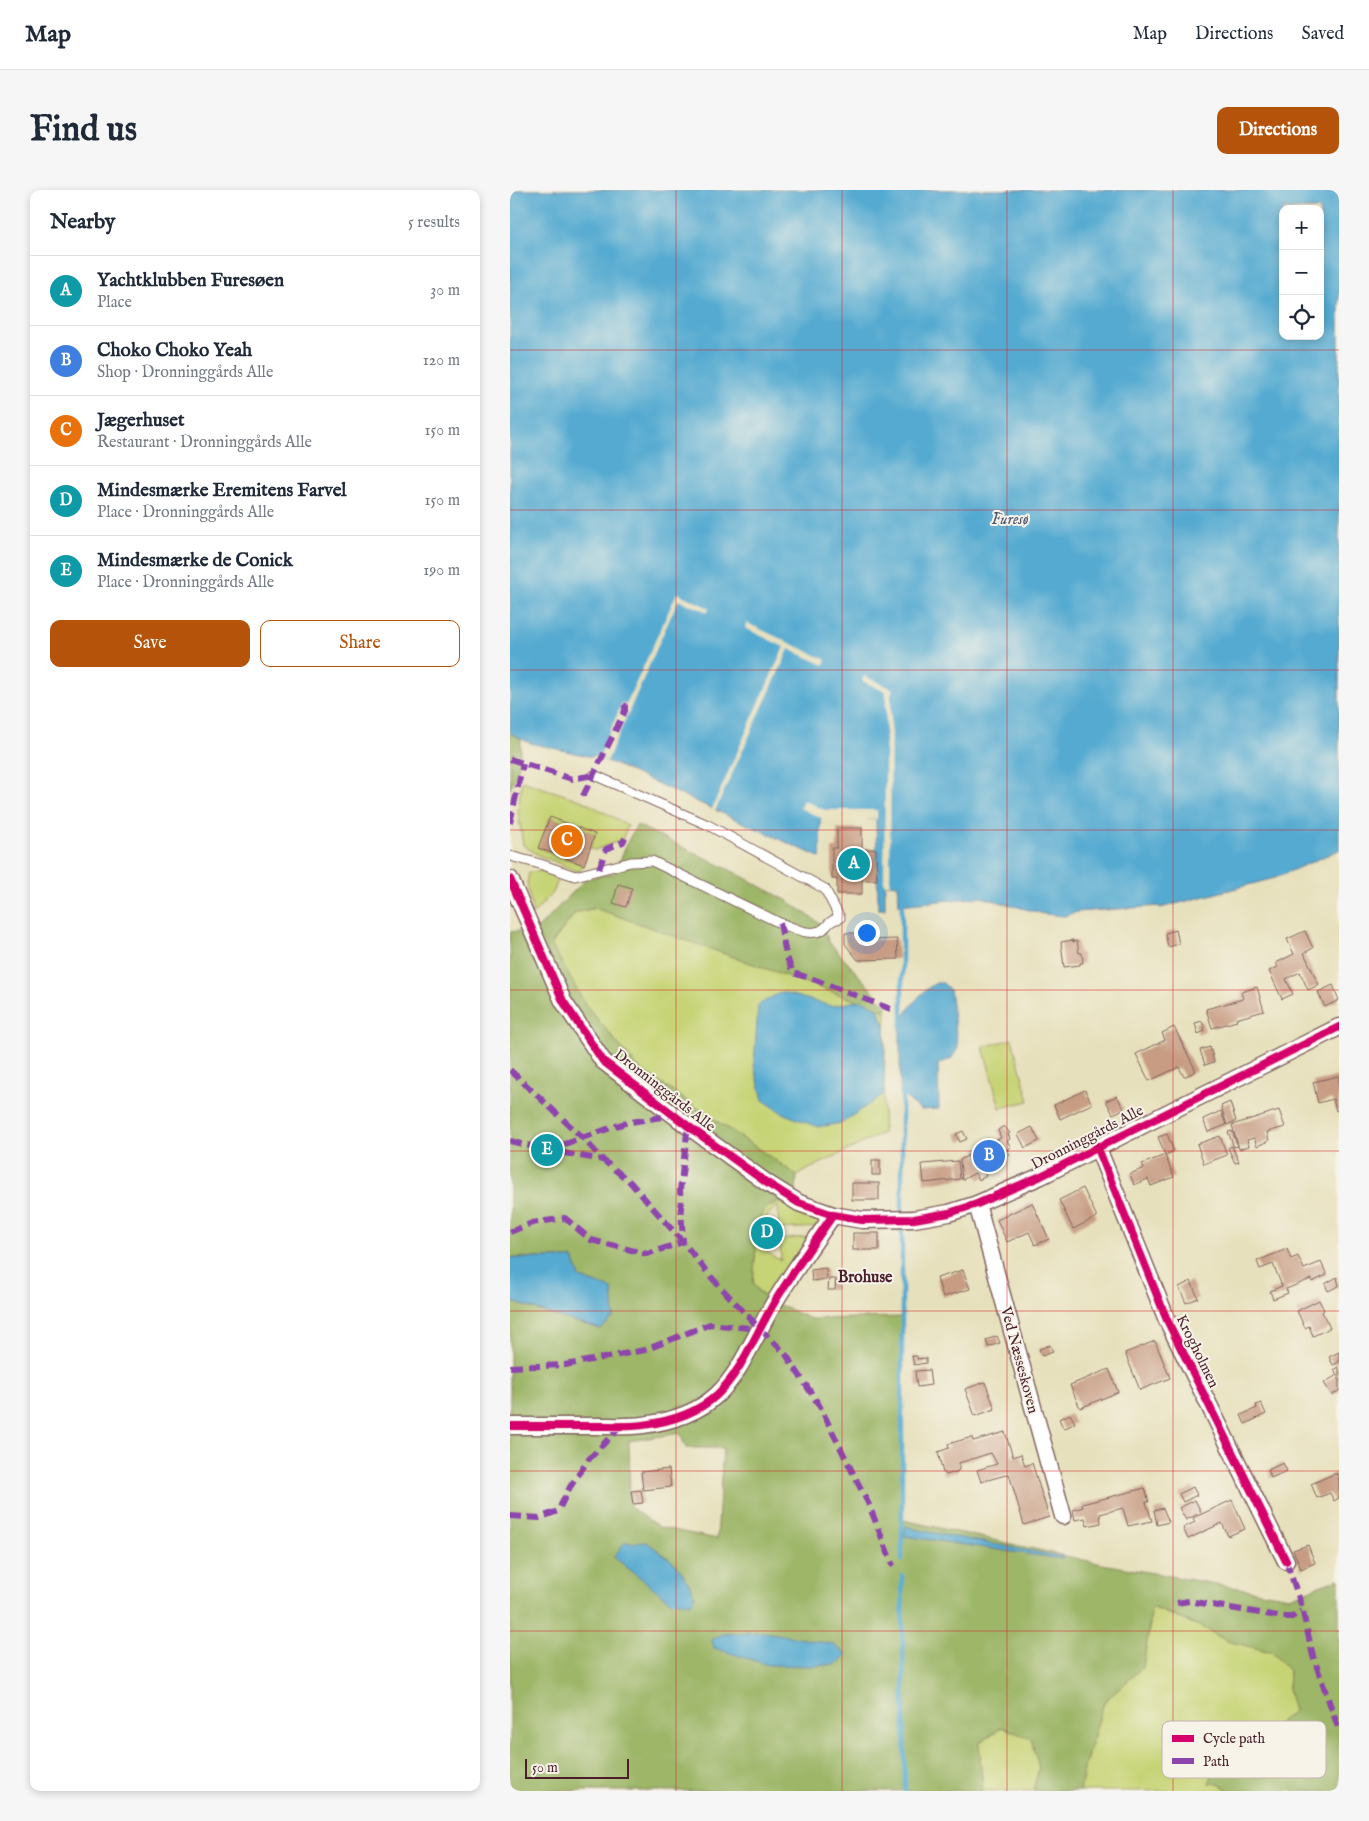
<!DOCTYPE html>
<meta charset="utf-8">
<style>
body{margin:0;font-family:"IM FELL English",serif;background:#f6f6f7;color:#1f2937}
.controls{position:absolute;right:15px;top:15px;display:grid;overflow:hidden;border-radius:10px;box-shadow:0 2px 8px #0003}
.controls button{width:45px;height:45px;display:grid;place-items:center;padding:0;border:0;border-bottom:1px solid #e0e1e3;background:#fff;color:#1f2937;font:25px sans-serif}
.scale{position:absolute;left:15px;bottom:12px;width:104px;box-sizing:border-box;padding-left:5px;border:2px solid #4a1f2b;border-top:0;font-size:14px;line-height:18px;white-space:nowrap;color:#4a1f2b;-webkit-text-stroke:4px #f7f3e8;paint-order:stroke}
.you{position:absolute;left:356px;top:742px;width:18px;height:18px;margin:-12px;border:4px solid #fff;border-radius:50%;background:#1a73e8;box-shadow:0 0 0 8px #1a73e833}
.badge{display:grid;place-items:center;width:32px;height:32px;border-radius:50%;background:#b45309;color:#fff;font-size:16px;font-weight:700}
.pin{position:absolute;translate:-50% -50%;border:2px solid #fff;box-shadow:0 1px 5px #0006}
.list{margin:0;padding:0;list-style:none}
h2{display:flex;justify-content:space-between;align-items:center;height:65px;margin:0;padding:0 20px;font-size:21px}
h2 small{font-size:16px;font-weight:400;color:#747a83}
.list li{display:grid;grid-template-columns:32px 1fr auto;gap:15px;align-items:center;box-sizing:border-box;height:70px;padding:0 20px;border-top:1px solid #e0e1e3}
.list b{display:block;font-size:19px;white-space:nowrap}
.list p{margin:0;font-size:16px;white-space:nowrap;color:#747a83}
.list em{font-size:16px;font-style:normal;color:#747a83}
.actions{display:flex;gap:10px;padding:15px 20px}
.actions a{flex:1;padding:11px 0;border:1px solid #b45309;border-radius:10px;text-align:center;font-size:18px;color:#b45309}
.actions .main{background:#b45309;color:#fff}
.icon{flex:none;width:28px;height:28px;fill:none;stroke:currentColor;stroke-width:2;stroke-linecap:round;stroke-linejoin:round}
.map{position:relative;flex:none;width:829px;height:1601px;overflow:hidden;border-radius:10px}
header{display:flex;align-items:center;gap:30px;box-sizing:border-box;height:70px;padding:0 25px;background:#fff;border-bottom:1px solid #e0e1e3}
header strong{font-size:24px}
nav{display:flex;gap:28px;margin-inline-start:auto;font-size:18px}
.intro{display:flex;align-items:center;justify-content:space-between;box-sizing:border-box;height:120px;padding:0 30px}
h1{margin:0;font-size:35px}
.button{padding:12px 22px;border-radius:10px;background:#b45309;color:#fff;font-size:18px;font-weight:700}
main{display:flex;gap:30px;padding:0 30px}
aside{flex:1;background:#fff;border-radius:10px;box-shadow:0 2px 8px #0003}
.map>svg:first-child{display:block}
.green{fill:#c7d476;stroke:#887a50}
.forest{fill:#9db667;stroke:#746a49;fill-rule:evenodd}
.water{fill:#55aad1;stroke:#50647e;fill-rule:evenodd}
.pier{fill:#e7e0bc}
.lines{fill:none;stroke-linecap:round;stroke-linejoin:round}
.stream{stroke:#55aad1;stroke-width:4.5}
.building{fill:#c79c83}
.service-casing{stroke:#81635e;stroke-width:11}
.minor-casing{stroke:#81635e;stroke-width:19}
.service{stroke:#fff;stroke-width:9}
.minor{stroke:#fff;stroke-width:16}
.quiet{stroke:#8e44ad;stroke-width:6;stroke-dasharray:12 6;stroke-linecap:butt}
.cycleway-casing{stroke:#f7f3e8;stroke-width:11}
.cycleway{stroke:#d6006c;stroke-width:8}
.grid{fill:none;stroke:#d62828;stroke-width:1;stroke-opacity:0.55}
.labels{text-anchor:middle;stroke-width:4;stroke-linejoin:round;paint-order:stroke}
.street-label{font-size:15px;fill:#4a1f2b;stroke:#f7f3e8}
.water-label{font-size:16px;font-style:italic;fill:#4e576d;stroke:#f7f3e8}
.neighbourhood-label{font-size:16px;font-weight:bold;fill:#4a1f2b;stroke:#f7f3e8}
.key{fill:#f7f3e8;stroke:#c3b3af;stroke-width:1}
.key-label{font-size:14px;fill:#4a1f2b}
</style>
<header>
<strong>Map</strong>
<nav><a>Map</a><a>Directions</a><a>Saved</a></nav>
</header>
<div class="intro"><h1>Find us</h1><a class="button">Directions</a></div>
<main>
<aside>
<h2>Nearby<small>5 results</small></h2>
<ul class="list">
<li><span class="badge" style="background:#0f9aa8">A</span><div><b>Yachtklubben Furesøen</b><p>Place</p></div><em>30 m</em></li>
<li><span class="badge" style="background:#3f7fe0">B</span><div><b>Choko Choko Yeah</b><p>Shop · Dronninggårds Alle</p></div><em>120 m</em></li>
<li><span class="badge" style="background:#e8710a">C</span><div><b>Jægerhuset</b><p>Restaurant · Dronninggårds Alle</p></div><em>150 m</em></li>
<li><span class="badge" style="background:#0f9aa8">D</span><div><b>Mindesmærke Eremitens Farvel</b><p>Place · Dronninggårds Alle</p></div><em>150 m</em></li>
<li><span class="badge" style="background:#0f9aa8">E</span><div><b>Mindesmærke de Conick</b><p>Place · Dronninggårds Alle</p></div><em>190 m</em></li>
</ul>
<div class="actions"><a class="main">Save</a><a>Share</a></div>
</aside>
<div class="map">
<svg width="829" height="1601" viewBox="0 0 829 1601">
<rect width="100%" height="100%" fill="#f7f3e8"/>
<filter id="ink" filterUnits="userSpaceOnUse"><feTurbulence type="fractalNoise" baseFrequency=".02" numOctaves="2"/><feDisplacementMap in="SourceGraphic" scale="10" xChannelSelector="R" yChannelSelector="G"/><feConvolveMatrix kernelMatrix="1 2 1 2 8 2 1 2 1" color-interpolation-filters="sRGB"/></filter>
<filter id="wash" filterUnits="userSpaceOnUse"><feTurbulence type="fractalNoise" baseFrequency=".0096" numOctaves="4" result="noise"/><feDisplacementMap in="SourceGraphic" scale="20" xChannelSelector="R" yChannelSelector="G"/><feGaussianBlur stdDeviation="1.12" result="paint"/><feColorMatrix in="noise" values="0 0 0 0 0 0 0 0 0 0 0 0 0 0 0 0 0 1.4 0 .05"/><feComposite in="paint" operator="in"/></filter>
<g filter="url(#wash)">
<rect width="100%" height="100%" fill="#e7e0bc"/>
<g class="green">
<polygon points="12,591 73,611 118,635 112,650 85,660 80,658 85,644 40,627 29,658 74,675 69,682 28,665 13,655 8,620"/>
<polygon points="30,681 40,685 47,692 44,701 23,724 17,693 19,683"/>
<polygon points="85,718 376,821 373,943 287,985 128,878 75,814 41,755 65,723"/>
<polygon points="502,849 519,911 490,918 473,857"/>
<path d="M 267,1012 L 314,1026 L 310,1037 L 269,1039 L 268,1016 C 246,1030 243,1061 271,1070 L 270,1050 L 303,1046 L 260,1111 C 254,1106 247,1102 244,1094 C 242,1087 247,1030 251,1023 C 255,1018 261,1015 267,1012 Z"/>
<polygon points="641,1417 694,1438 717,1451 762,1462 779,1481 778,1499 785,1521 757,1542 708,1571 710,1594 719,1601 570,1601 574,1578 594,1512 633,1477 640,1434"/>
<polygon points="492,1537 521,1548 529,1578 523,1601 473,1601 469,1553"/>
</g>
<g class="forest">
<polygon points="0,543 11,549 9,576 0,600"/>
<path d="M 127,635 L 220,680 L 278,711 L 312,735 L 319,752 L 376,816 L 376,821 L 85,718 L 65,723 L 41,754 L 75,814 L 128,878 L 287,985 L 285,1017 L 267,1012 L 259,1016 L 252,1023 L 248,1034 L 243,1093 L 249,1102 L 260,1111 L 301,1129 L 393,1127 L 393,1330 L 592,1374 L 779,1407 L 829,1389 L 829,1601 L 719,1601 L 710,1594 L 699,1593 L 708,1571 L 757,1542 L 784,1521 L 778,1499 L 779,1481 L 762,1462 L 717,1451 L 694,1438 L 642,1417 L 633,1477 L 594,1512 L 574,1578 L 570,1601 L 523,1601 L 529,1578 L 521,1549 L 492,1537 L 469,1553 L 473,1601 L 0,1601 L 0,1111 L 49,1127 L 91,1139 L 102,1099 L 70,1088 L 63,1068 L 0,1068 L 0,742 L 27,739 L 76,689 L 105,683 L 119,649 ZM 170,1243 L 176,1258 L 213,1258 L 207,1349 L 149,1337 L 120,1317 L 119,1251 Z"/>
</g>
<g class="water">
<path d="M 0,0 L 829,0 L 829,660 L 765,688 L 650,718 L 649,716 L 567,722 L 554,726 L 534,724 L 471,707 L 389,715 L 388,695 L 375,694 L 375,719 L 368,719 L 366,629 L 311,628 L 311,668 L 84,565 L 83,567 L 20,553 L 0,543 ZM 773,19 L 810,19 L 810,146 L 773,146 Z"/>
<path d="M 426,793 L 433,793 L 440,800 L 448,858 L 441,869 L 428,874 L 429,919 L 411,920 L 391,904 L 390,894 L 390,833 C 398,819 411,801 426,793 Z"/>
<polygon points="271,802 322,816 351,810 368,818 375,835 374,904 332,933 308,937 274,924 253,910 244,875 248,815"/>
<polygon points="0,1068 63,1068 70,1088 102,1099 104,1127 91,1139 49,1127 0,1111"/>
<polygon points="396,1336 413,1341 553,1367 551,1369 394,1346"/>
<polygon points="137,1352 166,1374 179,1394 185,1406 181,1413 160,1411 104,1367 114,1353"/>
<polygon points="255,1442 322,1454 337,1464 327,1474 304,1476 258,1475 204,1458 202,1449 212,1444"/>
</g>
<g class="pier">
<polygon points="167,403 199,418 198,422 168,410 97,571 89,567 112,513 116,515"/>
<polygon points="237,433 316,470 314,475 279,459 205,621 202,619 274,457 235,438"/>
<polygon points="354,486 383,499 381,504 380,694 374,694 376,502 352,491"/>
<polygon points="293,610 315,620 367,620 367,629 357,629 357,631 314,631 313,669 311,668 311,628 290,618"/>
</g>
<g class="lines">
<g class="stream">
<polyline points="392,715 392,836"/>
<polyline points="392,899 392,1370"/>
<polyline points="392,1386 395,1601"/>
</g>
</g>
<g id="blocks">
<g class="building">
<polygon points="40,627 85,644 74,675 28,658"/>
<polygon points="327,638 352,638 352,659 366,659 367,690 352,690 352,704 327,704 327,689 322,689 322,658 327,658"/>
<polygon points="108,694 122,698 116,717 103,713"/>
<polygon points="666,740 669,754 658,757 655,743"/>
<polygon points="795,741 803,758 794,763 809,795 798,800 790,782 776,789 783,804 772,809 759,781 768,777 766,773 784,764 777,749"/>
<polygon points="335,743 358,743 358,750 387,749 388,769 348,770 335,754"/>
<polygon points="563,750 563,752 567,751 569,763 572,763 573,773 570,773 570,775 554,777 551,752"/>
<polygon points="823,795 829,810 815,817 808,802"/>
<polygon points="747,797 754,821 726,829 727,831 702,838 696,819 733,809 731,802"/>
<polygon points="692,831 695,841 688,844 685,833"/>
<polygon points="664,837 686,881 674,887 669,877 639,891 626,864 655,850 652,843"/>
<polygon points="700,857 704,872 695,875 690,860"/>
<polygon points="829,886 829,920 826,921 823,909 808,913 803,892"/>
<polygon points="575,900 582,914 550,929 544,915"/>
<polygon points="607,906 614,919 603,924 596,911"/>
<polygon points="720,912 726,931 717,935 711,916"/>
<polygon points="769,920 775,937 757,942 759,951 747,956 744,948 737,950 739,956 729,959 722,935"/>
<polygon points="711,921 716,935 698,942 693,929"/>
<polygon points="494,936 500,943 498,944 500,949 497,951 501,957 497,959 500,965 478,976 475,970 471,972 466,960 491,948 488,940"/>
<polygon points="522,937 529,951 515,958 508,944"/>
<polygon points="453,941 457,949 450,952 446,944"/>
<polygon points="722,941 728,956 724,957 718,942"/>
<polygon points="657,944 664,961 655,965 648,947"/>
<polygon points="710,946 717,965 694,974 687,954"/>
<polygon points="722,956 729,972 725,973 718,958"/>
<polygon points="464,962 476,986 469,990 465,983 452,990 450,970"/>
<polygon points="655,965 664,987 641,996 638,989 624,995 620,984 634,978 632,974"/>
<rect x="362" y="970" width="8" height="15"/>
<polygon points="448,971 450,989 414,993 412,974"/>
<rect x="342" y="993" width="27" height="17"/>
<polygon points="573,998 587,1027 563,1039 549,1010"/>
<polygon points="522,1013 539,1049 525,1055 519,1042 497,1052 487,1030"/>
<rect x="343" y="1043" width="26" height="17"/>
<polygon points="777,1059 781,1069 788,1066 794,1079 811,1072 817,1085 802,1092 801,1089 776,1099 778,1103 763,1109 760,1101 772,1096 763,1074 750,1079 747,1071"/>
<polygon points="316,1078 317,1089 302,1091 301,1080"/>
<polygon points="453,1080 460,1099 433,1107 427,1088"/>
<polygon points="827,1087 829,1096 818,1101 815,1094"/>
<polygon points="319,1089 326,1089 325,1100 318,1100"/>
<polygon points="681,1091 688,1108 676,1113 669,1097"/>
<polygon points="809,1110 814,1120 812,1122 820,1138 803,1146 799,1136 795,1138 787,1121"/>
<polygon points="487,1146 490,1153 478,1157 476,1150"/>
<polygon points="645,1151 660,1188 630,1200 615,1163"/>
<polygon points="540,1155 543,1162 532,1166 529,1159"/>
<polygon points="829,1162 829,1172 823,1175 819,1167"/>
<polygon points="402,1166 407,1166 407,1169 416,1168 416,1173 404,1175"/>
<polygon points="829,1177 829,1201 822,1205 814,1193 827,1185 824,1180"/>
<polygon points="599,1179 608,1202 570,1218 560,1195"/>
<polygon points="419,1180 421,1195 407,1197 405,1181"/>
<polygon points="475,1192 485,1219 465,1226 455,1199"/>
<polygon points="751,1213 756,1224 735,1234 731,1225 747,1218 746,1215"/>
<polygon points="560,1224 565,1233 554,1239 549,1229"/>
<polygon points="495,1242 503,1267 511,1264 515,1276 522,1273 539,1327 514,1335 499,1284 471,1292 467,1280 487,1274 481,1263 449,1273 449,1280 446,1282 436,1285 433,1283 428,1262 439,1258 438,1254 462,1247 463,1251"/>
<polygon points="773,1273 777,1281 761,1288 758,1280"/>
<polygon points="159,1279 161,1297 133,1300 131,1282"/>
<polygon points="826,1283 829,1290 829,1308 824,1311 820,1303 807,1308 801,1294"/>
<polygon points="683,1297 687,1305 673,1312 669,1304"/>
<polygon points="635,1298 639,1312 636,1312 642,1331 618,1336 613,1318 590,1324 591,1333 577,1336 575,1328 565,1330 563,1320 573,1317 572,1314"/>
<polygon points="131,1300 133,1313 123,1314 121,1301"/>
<polygon points="685,1310 691,1322 676,1330 669,1318"/>
<polygon points="722,1310 735,1339 718,1346 712,1333 678,1349 673,1338 685,1332 683,1328"/>
<polygon points="653,1318 659,1332 647,1335 644,1320"/>
<polygon points="798,1355 805,1373 791,1379 783,1360"/>
</g>
</g>
</g>
<g filter="url(#ink)">
<use href="#blocks" fill-opacity="0" stroke="#81635e" stroke-width="1"/>
<g class="lines">
<defs>
<path id="service" d="M 0,666 L 30,674 L 65,686 L 121,672 L 142,671 L 270,733 C 282,737 297,746 310,741 C 318,738 316,731 330,728 L 315,699 L 198,635 L 84,585"/>
<g id="minor">
<polyline points="0,689 53,811 93,871 178,936 257,993 289,1013 323,1025 352,1030 404,1029 439,1023 467,1014 531,986 829,837"/>
<polyline points="587,956 657,1130 776,1371"/>
<polyline points="467,1014 553,1326"/>
<path d="M 0,1236 C 29,1236 58,1236 88,1236 C 102,1236 118,1237 133,1235 C 219,1224 226,1179 264,1113 C 282,1083 303,1054 323,1025"/>
</g>
</defs>
<use href="#service" class="service-casing"/>
<use href="#minor" class="minor-casing"/>
<use href="#service" class="service"/>
<use href="#minor" class="minor"/>
<g class="quiet">
<polyline points="0,569 62,589 84,585"/>
<polyline points="73,606 115,521 115,516 112,513"/>
<polyline points="0,633 13,574"/>
<polyline points="89,679 96,659 113,652 115,648"/>
<polyline points="270,733 276,765 283,783 306,790 383,820"/>
<polyline points="0,880 73,948 93,970 120,992 173,1052 201,1087 250,1139 275,1163 309,1215 359,1315 383,1376"/>
<polyline points="0,951 37,960 93,970"/>
<polyline points="37,960 115,933 164,925"/>
<polyline points="0,1042 22,1033 55,1028 81,1050 137,1064 173,1052 170,1000 178,936"/>
<polyline points="0,1177 55,1175 135,1160 200,1134 250,1139"/>
<polyline points="0,1326 29,1328 48,1321 60,1297 79,1269 111,1236"/>
<polyline points="776,1371 791,1414 803,1466 829,1540"/>
<polyline points="667,1413 679,1411 773,1427 782,1427 791,1421"/>
</g>
<defs>
<g id="cycleway">
<polyline points="0,689 53,811 93,871 178,936 257,993 289,1013 323,1025 352,1030 404,1029 439,1023 467,1014 531,986 829,837"/>
<polyline points="587,956 657,1130 776,1371"/>
<path d="M 0,1236 C 29,1236 58,1236 88,1236 C 102,1236 118,1237 133,1235 C 219,1224 226,1179 264,1113 C 282,1083 303,1054 323,1025"/>
</g>
</defs>
<use href="#cycleway" class="cycleway-casing"/>
<use href="#cycleway" class="cycleway"/>
</g>
</g>
<path class="grid" d="M 166,0 L 166,1601M 332,0 L 332,1601M 497,0 L 497,1601M 663,0 L 663,1601M 0,160 L 829,160M 0,320 L 829,320M 0,480 L 829,480M 0,640 L 829,640M 0,800 L 829,800M 0,961 L 829,961M 0,1121 L 829,1121M 0,1281 L 829,1281M 0,1441 L 829,1441"/>
<g class="labels">
<g class="street-label">
<text transform="translate(155 900) rotate(38)" y="5">Dronninggårds Alle</text>
<text transform="translate(577 947) rotate(-27)" y="5">Dronninggårds Alle</text>
<text transform="translate(688 1161) rotate(64)" y="5">Krogholmen</text>
<text transform="translate(510 1170) rotate(75)" y="5">Ved Næsseskoven</text>
</g>
<g class="water-label">
<text x="500" y="334">Furesø</text>
</g>
<g class="neighbourhood-label">
<text x="355" y="1092">Brohuse</text>
</g>
</g>
<rect x="652" y="1531" width="164" height="57" rx="8" class="key"/>
<rect x="662" y="1545" width="22" height="7" fill="#d6006c"/>
<rect x="662" y="1568" width="22" height="6" fill="#8e44ad"/>
<g class="key-label">
<text x="693" y="1553">Cycle path</text>
<text x="693" y="1576">Path</text>
</g>
</svg>
<div class="controls">
<button>+</button>
<button>−</button>
<button><svg class="icon" aria-label="locate" viewBox="0 0 24 24"><circle cx="12" cy="12" r="6"/><path d="M12 2v4M12 18v4M2 12h4M18 12h4"/></svg></button>
</div>
<div class="scale">50 m</div>
<div class="you"></div>
<div class="pin badge" style="left:344px;top:674px;background:#0f9aa8">A</div>
<div class="pin badge" style="left:479px;top:966px;background:#3f7fe0">B</div>
<div class="pin badge" style="left:57px;top:651px;background:#e8710a">C</div>
<div class="pin badge" style="left:257px;top:1043px;background:#0f9aa8">D</div>
<div class="pin badge" style="left:37px;top:960px;background:#0f9aa8">E</div>
</div>
</main>
